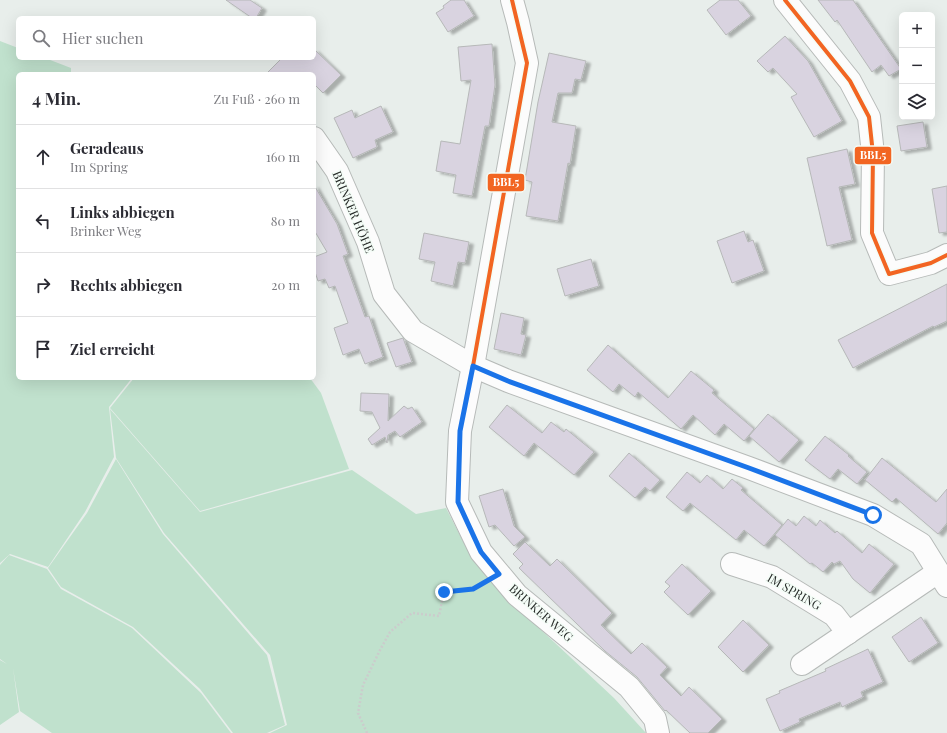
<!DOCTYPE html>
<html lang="de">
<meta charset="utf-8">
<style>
body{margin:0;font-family:"Playfair Display",serif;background:#f7f7f7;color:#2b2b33}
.controls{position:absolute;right:12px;top:12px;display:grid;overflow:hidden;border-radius:6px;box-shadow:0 4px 16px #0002}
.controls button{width:36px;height:36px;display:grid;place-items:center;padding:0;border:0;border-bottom:1px solid #e1e1e2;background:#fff;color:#2b2b33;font:20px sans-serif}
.stop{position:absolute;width:12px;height:12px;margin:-9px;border:3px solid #1a73e8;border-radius:50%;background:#fff}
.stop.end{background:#1a73e8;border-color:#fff;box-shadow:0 1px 4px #0008}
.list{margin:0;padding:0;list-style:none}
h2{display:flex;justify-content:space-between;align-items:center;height:52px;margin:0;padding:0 16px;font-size:17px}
h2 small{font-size:13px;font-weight:400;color:#7c7c81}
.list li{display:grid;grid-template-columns:26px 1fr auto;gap:12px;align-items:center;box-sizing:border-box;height:64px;padding:0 16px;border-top:1px solid #e1e1e2}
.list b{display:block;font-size:15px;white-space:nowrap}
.list p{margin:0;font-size:13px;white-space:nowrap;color:#7c7c81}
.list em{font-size:13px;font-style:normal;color:#7c7c81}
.icon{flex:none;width:22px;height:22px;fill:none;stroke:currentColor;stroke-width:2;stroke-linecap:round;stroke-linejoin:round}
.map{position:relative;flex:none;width:947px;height:733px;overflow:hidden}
.search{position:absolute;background:#fff;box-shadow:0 4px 16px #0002;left:16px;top:16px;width:300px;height:44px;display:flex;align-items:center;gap:10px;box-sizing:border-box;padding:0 14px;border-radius:6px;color:#7c7c81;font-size:15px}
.panel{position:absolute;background:#fff;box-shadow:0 4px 16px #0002;left:16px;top:72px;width:300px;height:308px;border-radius:6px}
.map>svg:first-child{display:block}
.green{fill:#c0e1cd}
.building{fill:#d9d3e0;stroke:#b6b8b8;filter:url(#shadow)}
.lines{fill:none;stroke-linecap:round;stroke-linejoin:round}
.minor-casing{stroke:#b6bab8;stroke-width:24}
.path{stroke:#cbcccc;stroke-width:2.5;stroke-dasharray:2 2;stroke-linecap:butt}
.minor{stroke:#fcfcfc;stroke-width:22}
.bus-1-casing{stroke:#f4fdf7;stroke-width:7}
.bus-1{stroke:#f26522;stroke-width:4}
.route{stroke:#1a73e8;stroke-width:5}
.labels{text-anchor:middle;stroke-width:3;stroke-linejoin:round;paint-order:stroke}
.street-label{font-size:12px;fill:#272b29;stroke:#f4fdf7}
.line-badge{stroke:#f4fdf7;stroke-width:1.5}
.badge-label{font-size:11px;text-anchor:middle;font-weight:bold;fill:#fff}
</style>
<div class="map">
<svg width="947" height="733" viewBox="0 0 947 733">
<defs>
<filter id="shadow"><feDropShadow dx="4.5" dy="2.5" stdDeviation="1" flood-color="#0004"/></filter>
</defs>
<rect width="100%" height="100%" fill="#e8eeeb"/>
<g class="green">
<polygon points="0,41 18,48 18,58 45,58 71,68 71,74 18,74 18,378 132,378 109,407 114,457 85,512 48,567 10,554 0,563"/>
<polygon points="134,378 310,378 321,393 349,469 200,511 110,408"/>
<polygon points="110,409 200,512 352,470 416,514 446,508 470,555 507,598 614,698 646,733 270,733 287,725 270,655 164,533 116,458"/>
<polygon points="116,459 163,534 267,655 285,725 267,733 233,733 200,689 133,627 61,587 48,568 87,513"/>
<polygon points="9,555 47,569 61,589 132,628 201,693 231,733 52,733 20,711 13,668 19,712 0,725 0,660 7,664 0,659 0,565"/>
</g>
<g class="building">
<polygon points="226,0 250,0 262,8 256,18 252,18"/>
<polygon points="451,0 464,0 474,16 448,32 436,13 444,8 443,6"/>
<polygon points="720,0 738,0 751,16 726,35 707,10"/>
<polygon points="818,0 853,0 901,69 889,76 881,65 872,72 837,20 835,22"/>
<polygon points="785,36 808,61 842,121 814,137 791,97 797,94 773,68 768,72 757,61"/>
<polygon points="492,44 495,85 489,126 485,126 472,196 453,193 456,175 436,171 441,141 460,144 471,80 461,81 458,47"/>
<polygon points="314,49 341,75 323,93 314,84 314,74 266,74 282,58 314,58"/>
<polygon points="549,53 586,61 581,80 575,79 572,93 558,93 552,122 576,126 570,164 568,163 558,221 526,216 532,182 525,180 538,102"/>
<polygon points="381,106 393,132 375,140 377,147 353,158 334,118 352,110 355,118"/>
<polygon points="923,122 927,147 901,151 897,126"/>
<polygon points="847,149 855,184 839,187 852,240 827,246 807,158"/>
<polygon points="314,185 337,224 348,254 343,256 365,317 369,316 383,357 365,364 359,349 343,355 334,328 348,323 335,286 329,288 325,279 318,281 314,269 314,257 327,252 314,230"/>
<polygon points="947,186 947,232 939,233 932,189"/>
<polygon points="744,231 748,242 753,240 764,271 732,283 717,241"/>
<polygon points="424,233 469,242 465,263 458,262 453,286 431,281 435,262 419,259"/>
<polygon points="591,259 599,286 565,296 557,269"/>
<polygon points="947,284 947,321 934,327 933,326 853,368 838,340"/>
<polygon points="501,313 524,318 521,334 526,335 521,355 494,349"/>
<polygon points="403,338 412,362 396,367 387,343"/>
<polygon points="608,345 668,398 691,371 714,390 712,393 754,429 744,441 724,424 715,435 693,415 681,429 638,392 635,397 619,384 613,392 587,370"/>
<polygon points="361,393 389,394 388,421 404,406 408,409 412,407 422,422 400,437 395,431 388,435 387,443 385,437 372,445 368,439 380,428 372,412 360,411"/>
<polygon points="507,405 542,433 551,422 564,432 566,429 594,452 574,475 534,443 524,456 489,427"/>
<polygon points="768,414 799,440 779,462 749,436"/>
<polygon points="825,436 849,455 848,456 867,472 857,484 838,469 830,479 805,460"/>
<polygon points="629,453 660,480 650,491 645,487 635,498 609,476"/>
<polygon points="882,458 936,502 947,489 947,523 938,534 896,498 892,502 865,480"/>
<polygon points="687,472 700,483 707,475 723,489 732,479 743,488 741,490 782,525 764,546 744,530 736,540 690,503 683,511 666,497"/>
<polygon points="503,489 514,526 525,537 514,546 495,525 489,527 479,496"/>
<polygon points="804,516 816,526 820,520 835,533 837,531 862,553 869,544 894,564 870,593 853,579 840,561 834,564 832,562 823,572 812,563 810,564 775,535 788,519 796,526"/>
<polygon points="525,542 550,566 557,559 612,613 601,625 631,654 642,643 667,667 660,675 681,696 689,687 722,719 708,733 690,733 666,710 665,711 637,677 605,651 519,568 523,564 513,554"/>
<polygon points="682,564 711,591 688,615 664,592 670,586 665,582"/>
<polygon points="921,617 938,643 909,662 892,637"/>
<polygon points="743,620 769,645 743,672 718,647"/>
<polygon points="868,649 883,682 861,692 863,697 842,707 840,702 799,719 800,722 780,731 766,699 780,693 779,691 826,671 825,669"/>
</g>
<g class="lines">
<defs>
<g id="minor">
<polyline points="512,0 518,22 527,63 473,366 460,431 457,502 481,552 517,595 629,687 655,719 658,733"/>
<polyline points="785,0 850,81 869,117 873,154 872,233 889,274 931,263 947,255"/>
<polyline points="314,138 337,171 368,242 384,294 413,331 473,366 508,381 749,468 873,515 921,544 947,586"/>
<polyline points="732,564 772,577 834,615 848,633"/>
<polyline points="802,664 938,572"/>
</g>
</defs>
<use href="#minor" class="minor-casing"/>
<polyline class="path" points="367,733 358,713 363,685 380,650 390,632 412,613 439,616 444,591 473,589 482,584"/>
<use href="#minor" class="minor"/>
<defs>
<g id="bus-1">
<polyline points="785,0 850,81 869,117 873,154 872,233 889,274 931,263 947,255"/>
<polyline points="473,366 527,63 512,0"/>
</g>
</defs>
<use href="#bus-1" class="bus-1-casing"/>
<use href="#bus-1" class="bus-1"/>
</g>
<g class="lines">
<polyline class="route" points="444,592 473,589 499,574 481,552 458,502 460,431 473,366 508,381 749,468 873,515"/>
</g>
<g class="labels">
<g class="street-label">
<text transform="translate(353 212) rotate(67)" y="4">BRINKER HÖHE</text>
<text transform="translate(794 592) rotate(30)" y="4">IM SPRING</text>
<text transform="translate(541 613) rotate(41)" y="4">BRINKER WEG</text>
</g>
</g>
<g class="line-badge">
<rect x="854" y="146" width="38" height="19" rx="4" fill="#f26522"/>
<rect x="487" y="173" width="38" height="19" rx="4" fill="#f26522"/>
</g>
<g class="badge-label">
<text x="873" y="159">BBL5</text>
<text x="506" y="186">BBL5</text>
</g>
</svg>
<div class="controls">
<button>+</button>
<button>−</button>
<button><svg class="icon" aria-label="layers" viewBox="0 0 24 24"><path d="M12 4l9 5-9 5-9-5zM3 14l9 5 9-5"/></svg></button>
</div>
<div class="stop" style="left:873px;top:515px"></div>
<div class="stop end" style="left:444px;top:592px"></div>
<div class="search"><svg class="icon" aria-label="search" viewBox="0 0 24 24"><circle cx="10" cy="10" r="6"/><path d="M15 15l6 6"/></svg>Hier suchen</div>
<section class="panel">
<h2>4 Min.<small>Zu Fuß · 260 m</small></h2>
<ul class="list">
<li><svg class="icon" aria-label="ahead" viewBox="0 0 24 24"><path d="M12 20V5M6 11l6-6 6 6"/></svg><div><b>Geradeaus</b><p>Im Spring</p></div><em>160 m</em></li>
<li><svg class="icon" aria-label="left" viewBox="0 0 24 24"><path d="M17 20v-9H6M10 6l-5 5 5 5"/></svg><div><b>Links abbiegen</b><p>Brinker Weg</p></div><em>80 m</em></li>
<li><svg class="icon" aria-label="right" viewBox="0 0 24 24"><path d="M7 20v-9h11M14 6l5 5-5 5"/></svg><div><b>Rechts abbiegen</b></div><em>20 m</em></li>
<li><svg class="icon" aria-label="arrive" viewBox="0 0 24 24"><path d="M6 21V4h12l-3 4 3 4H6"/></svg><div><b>Ziel erreicht</b></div></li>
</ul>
</section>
</div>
